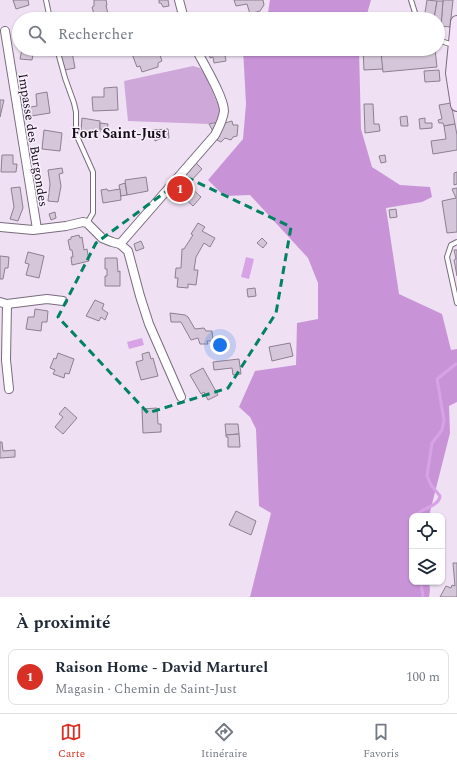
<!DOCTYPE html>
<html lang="fr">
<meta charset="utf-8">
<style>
body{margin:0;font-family:Spectral,serif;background:#f6f6f7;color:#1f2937}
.controls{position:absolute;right:12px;bottom:12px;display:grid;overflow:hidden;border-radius:8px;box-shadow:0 1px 3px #0004}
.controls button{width:36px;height:36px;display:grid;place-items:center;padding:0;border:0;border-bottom:1px solid #e0e1e3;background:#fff;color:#1f2937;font:20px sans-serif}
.you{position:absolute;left:220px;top:345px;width:14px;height:14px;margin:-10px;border:3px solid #fff;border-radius:50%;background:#1a73e8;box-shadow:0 0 0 6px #1a73e833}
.badge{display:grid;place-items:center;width:26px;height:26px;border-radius:50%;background:#d93025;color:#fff;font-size:13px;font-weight:700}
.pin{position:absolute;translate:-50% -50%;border:2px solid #fff;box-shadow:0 1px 4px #0006}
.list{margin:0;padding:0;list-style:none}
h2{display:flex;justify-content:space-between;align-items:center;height:52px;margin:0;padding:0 16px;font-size:17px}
h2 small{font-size:13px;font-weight:400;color:#747a83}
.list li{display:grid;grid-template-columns:26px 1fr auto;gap:12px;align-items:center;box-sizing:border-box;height:56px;margin:0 8px 8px;padding:0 8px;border:1px solid #e0e1e3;border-radius:8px}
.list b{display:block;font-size:15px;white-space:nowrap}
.list p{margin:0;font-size:13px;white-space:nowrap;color:#747a83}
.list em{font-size:13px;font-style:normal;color:#747a83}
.icon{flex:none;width:22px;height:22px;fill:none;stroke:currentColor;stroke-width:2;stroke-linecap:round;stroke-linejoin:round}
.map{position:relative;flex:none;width:457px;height:597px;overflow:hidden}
.search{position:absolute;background:#fff;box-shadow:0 1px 3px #0004;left:12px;right:12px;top:12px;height:44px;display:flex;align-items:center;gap:10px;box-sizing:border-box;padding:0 14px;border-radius:22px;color:#747a83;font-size:15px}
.sheet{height:116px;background:#fff}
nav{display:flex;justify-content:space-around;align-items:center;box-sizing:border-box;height:56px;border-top:1px solid #e0e1e3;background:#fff;font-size:11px;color:#747a83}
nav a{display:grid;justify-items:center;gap:2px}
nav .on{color:#d93025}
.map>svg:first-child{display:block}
.green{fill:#cea8d9}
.forest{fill:#c994d7}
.water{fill:#d8a2e7}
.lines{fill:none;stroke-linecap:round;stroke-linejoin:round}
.stream{stroke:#d8a2e7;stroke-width:3}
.building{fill:#d5c7d9;stroke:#8d8090}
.lane-casing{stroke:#786c7c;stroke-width:6}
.street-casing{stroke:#786c7c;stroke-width:10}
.secondary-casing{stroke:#786c7c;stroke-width:14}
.lane{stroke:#fff;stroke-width:4}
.street{stroke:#fff;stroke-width:8}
.secondary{stroke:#f5e4fa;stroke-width:12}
.marked{fill:none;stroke:#028263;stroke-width:3;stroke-dasharray:8 5;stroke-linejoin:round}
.labels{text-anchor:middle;stroke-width:3;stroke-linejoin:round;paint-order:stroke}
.street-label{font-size:13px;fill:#130e14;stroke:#faeffe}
.neighbourhood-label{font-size:14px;font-weight:bold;fill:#130e14;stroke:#faeffe}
</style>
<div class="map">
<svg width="457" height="597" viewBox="0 0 457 597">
<rect width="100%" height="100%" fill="#efe1f3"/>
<polygon class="green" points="193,66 200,68 205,74 219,107 220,116 218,122 209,124 128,121 124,81"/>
<g class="forest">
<polygon points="270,0 371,0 367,14 363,19 267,19"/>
<polygon points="243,49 359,49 361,129 372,167 400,185 430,187 432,197 422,202 386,208 399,294 442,314 451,350 457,349 457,402 449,406 450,433 429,516 412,516 412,582 429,582 430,590 429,597 250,597 271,513 259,506 256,429 250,417 239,407 255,371 296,365 297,323 318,319 318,283 308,258 250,195 224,196 208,180 243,139 246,104"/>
</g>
<g class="water">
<polygon points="246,257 254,259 249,279 241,277"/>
<polygon points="142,338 144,345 129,349 127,342"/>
</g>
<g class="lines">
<g class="stream">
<path d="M 415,516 C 421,508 439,507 440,496 L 431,485 L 427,476 L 432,443 L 442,430 L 444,420 L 437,379 L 456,364"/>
<polyline points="421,582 423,597"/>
</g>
</g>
<g class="building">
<polygon points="13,0 28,0 29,5 16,9"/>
<polygon points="94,0 106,0 107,5 106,5 109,19 95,18 92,7 94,6"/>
<polygon points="159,0 168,0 169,6 163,7 161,3 159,3"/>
<polygon points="234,0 263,0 264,5 260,11 250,14 247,4 236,6"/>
<polygon points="427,0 437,1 434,19 424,19"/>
<polygon points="443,0 453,0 450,27 441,26"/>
<polygon points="437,1 443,1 441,26 438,25 438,19 434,19"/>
<polygon points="22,49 34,49 32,60 20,59"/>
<polygon points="59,49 77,49 78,51 72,52 75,68 65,70"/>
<polygon points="146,49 148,53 153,52 155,54 159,52 162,61 158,63 158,67 142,72 140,66 137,67 132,54"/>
<polygon points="208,49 232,49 232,50 227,51 228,55 225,55 226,61 214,63 213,57 210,58"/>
<polygon points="363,49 381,49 383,69 364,70"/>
<polygon points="414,49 435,49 437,67 383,72 381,52"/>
<polygon points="439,70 440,81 425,82 424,71"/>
<polygon points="117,87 118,110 93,111 92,97 104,97 104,88"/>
<polygon points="47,92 50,113 25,117 24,108 37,106 36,94"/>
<polygon points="0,100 4,100 0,117"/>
<polygon points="451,103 455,124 444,126 443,123 439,123 438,120 442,119 439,105"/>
<polygon points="364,104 373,104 374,124 379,124 380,131 365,133"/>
<polygon points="407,116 408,126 401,126 400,117"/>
<polygon points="82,118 100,121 100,132 81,131"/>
<polygon points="425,118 425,123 432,123 432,128 420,129 419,119"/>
<polygon points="232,121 233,125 238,125 237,136 233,137 231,140 225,138 221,142 217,140 225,123"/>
<polygon points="218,122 214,133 209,124"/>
<polygon points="100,123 108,124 107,130 100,129"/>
<polygon points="455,124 457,135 457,150 433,154 431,141 446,139 444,126"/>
<polygon points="168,129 169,138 162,138 155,141 152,130"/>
<polygon points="44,130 62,133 60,151 42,149"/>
<polygon points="2,155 13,155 13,164 17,164 16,172 1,172"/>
<polygon points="385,155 386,162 381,163 379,156"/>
<polygon points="196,163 202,169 188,184 182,178"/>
<polygon points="62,168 63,173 59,174 61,186 58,202 48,201 50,184 48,170"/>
<polygon points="457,172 457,184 454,185 454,173"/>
<polygon points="146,177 148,191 127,195 125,180"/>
<polygon points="182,178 190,185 180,195 172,189"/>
<polygon points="125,183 127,195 121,196 119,185"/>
<polygon points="189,186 201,197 193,206 181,195"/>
<polygon points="20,187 23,208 18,221 10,219 14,207 11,188"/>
<polygon points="457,188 457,232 447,233 442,201 456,198 452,189"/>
<polygon points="107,189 108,191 120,189 121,200 103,203 101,190"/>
<polygon points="396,209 397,217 390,218 389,210"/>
<polygon points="55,212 56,218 51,220 49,214"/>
<polygon points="198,223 205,227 202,231 215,238 210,247 204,243 196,257 194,270 198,270 196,285 188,284 188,288 177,287 178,278 175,278 176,268 181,268 182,249 184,249 193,235 191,234"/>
<polygon points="79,235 80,238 82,237 84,250 87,249 89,261 72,265 71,257 73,257 72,250 70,250 68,240 71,239 71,237"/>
<polygon points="262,238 267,243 263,248 257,243"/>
<polygon points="141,241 144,248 136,251 134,244"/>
<polygon points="454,250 457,250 457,276 454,260 456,259"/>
<polygon points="28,252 44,256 39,278 26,275 29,264 25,263"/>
<polygon points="0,256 9,257 8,268 5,268 3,279 0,279"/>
<polygon points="105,258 117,258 118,272 120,271 120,286 105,286 105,276 107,276 107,269 105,269"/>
<polygon points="255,288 256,296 248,297 247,289"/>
<polygon points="95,300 104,304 102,309 108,313 105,320 101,317 99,321 86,316"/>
<polygon points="35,309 48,311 47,322 42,322 41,331 26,329 28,317 34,317"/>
<polygon points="170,313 185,315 188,317 195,329 204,328 206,331 212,331 213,341 207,341 208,344 200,344 198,338 191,340 181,322 171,322"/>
<polygon points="290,343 293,356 272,361 269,347"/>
<polygon points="149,352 151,359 153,358 158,376 141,380 136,362 143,360 142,354"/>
<polygon points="58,353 74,359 69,374 65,373 64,378 53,374 55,370 50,368 54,358 56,359"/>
<polygon points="239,359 241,374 233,375 232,368 214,370 213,362"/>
<polygon points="203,368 218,395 208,400 204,392 201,394 190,375"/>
<polygon points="65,407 77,418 63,434 55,427 63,417 59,414"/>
<polygon points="157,408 158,424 161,424 161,432 143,433 142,409"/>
<polygon points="225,424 238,424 239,434 226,435"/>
<polygon points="239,434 240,447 228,447 228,437 226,437 226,435"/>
<polygon points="0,442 2,442 3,451 15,450 15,457 0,458"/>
<polygon points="236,511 256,521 251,535 229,525"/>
<polygon points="453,563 457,563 457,597 440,597 446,586 451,588 452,585 455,586"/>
</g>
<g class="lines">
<defs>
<g id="lane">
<polyline points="46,0 50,19"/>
<polyline points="411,0 417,19"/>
<polyline points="438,40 453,45"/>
<polyline points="57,49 65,78 74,103 76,112 76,134 93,172 93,213 87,223"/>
<polyline points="457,242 451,245 447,257 457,303"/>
</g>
<g id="street">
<polyline points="179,0 184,19"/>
<polyline points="5,31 37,229"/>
<polyline points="0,227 33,230 66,226 83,222 87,223 102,238 112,242 120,244 128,251 140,296 149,324 181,397"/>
<path d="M 120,244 L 215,135 C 219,127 223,120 224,111 C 224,97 203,63 196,49"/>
<polyline points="0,302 7,304 47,299 63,301"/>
<polyline points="7,304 6,360 9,389"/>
</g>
<polyline id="secondary" points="457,22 452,73 457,105"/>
</defs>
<use href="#lane" class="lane-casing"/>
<use href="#street" class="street-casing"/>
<use href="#secondary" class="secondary-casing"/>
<use href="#lane" class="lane"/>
<use href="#street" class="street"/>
<use href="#secondary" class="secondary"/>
</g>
<path class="marked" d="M 186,177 L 291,227 L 276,313 L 228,388 L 148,413 L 58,317 L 96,243 Z"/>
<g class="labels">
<g class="street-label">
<text transform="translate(34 140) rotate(81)" y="5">Impasse des Burgondes</text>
</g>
<g class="neighbourhood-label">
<text x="119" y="138">Fort Saint-Just</text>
</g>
</g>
</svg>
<div class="controls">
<button><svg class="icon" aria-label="locate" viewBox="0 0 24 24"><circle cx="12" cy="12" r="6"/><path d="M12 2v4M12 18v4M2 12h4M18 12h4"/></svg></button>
<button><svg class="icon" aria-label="layers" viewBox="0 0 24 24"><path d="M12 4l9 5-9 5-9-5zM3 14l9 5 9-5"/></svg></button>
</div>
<div class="you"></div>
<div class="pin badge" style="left:180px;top:189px">1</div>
<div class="search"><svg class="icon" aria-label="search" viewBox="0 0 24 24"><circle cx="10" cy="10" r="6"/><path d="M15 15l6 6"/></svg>Rechercher</div>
</div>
<section class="sheet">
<h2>À proximité<small></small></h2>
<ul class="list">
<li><span class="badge">1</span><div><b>Raison Home - David Marturel</b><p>Magasin · Chemin de Saint-Just</p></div><em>100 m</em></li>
</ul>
</section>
<nav>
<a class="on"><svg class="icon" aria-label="map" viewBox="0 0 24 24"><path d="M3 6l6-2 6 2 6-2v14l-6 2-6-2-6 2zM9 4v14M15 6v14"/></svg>Carte</a>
<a><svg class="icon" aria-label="directions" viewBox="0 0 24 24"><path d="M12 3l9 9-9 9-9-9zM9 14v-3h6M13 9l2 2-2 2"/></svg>Itinéraire</a>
<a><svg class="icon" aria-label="saved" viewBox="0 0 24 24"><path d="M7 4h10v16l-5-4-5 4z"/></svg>Favoris</a>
</nav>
